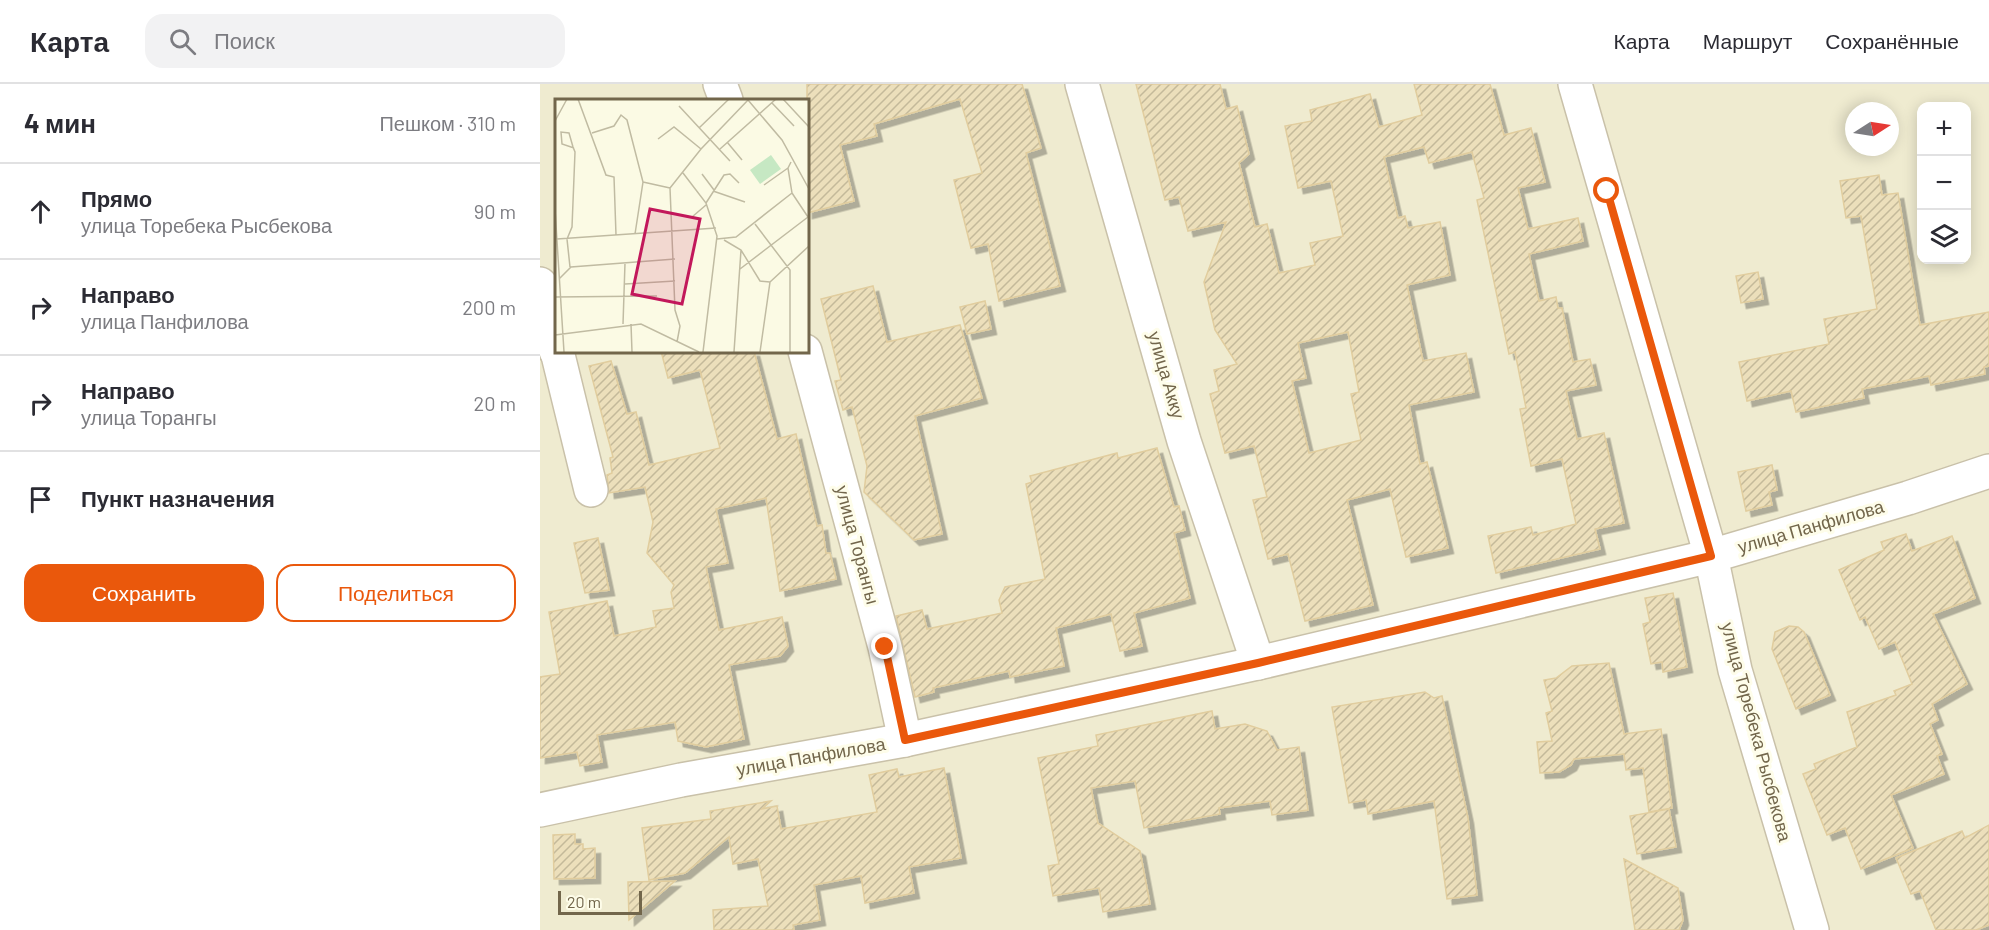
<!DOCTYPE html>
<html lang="ru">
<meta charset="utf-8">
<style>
body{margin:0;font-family:Barlow,sans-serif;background:#f2f2f3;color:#2b2b33}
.controls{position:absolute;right:18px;top:18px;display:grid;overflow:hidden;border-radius:12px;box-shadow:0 3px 15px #0003}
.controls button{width:54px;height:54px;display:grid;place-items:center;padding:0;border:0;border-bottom:2px solid #e1e1e2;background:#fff;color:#2b2b33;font:30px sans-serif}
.compass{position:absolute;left:1305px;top:18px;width:54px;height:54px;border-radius:50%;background:#fff;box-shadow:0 3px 15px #0003;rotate:78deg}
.scale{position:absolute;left:18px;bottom:15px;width:84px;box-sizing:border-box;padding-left:6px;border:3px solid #72664b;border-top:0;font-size:16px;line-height:21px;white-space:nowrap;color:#72664b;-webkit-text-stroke:4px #fefdea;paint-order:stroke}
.stop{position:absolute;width:18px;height:18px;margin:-14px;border:4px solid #ea580c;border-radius:50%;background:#fff}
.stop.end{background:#ea580c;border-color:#fff;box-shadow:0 2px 6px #0008}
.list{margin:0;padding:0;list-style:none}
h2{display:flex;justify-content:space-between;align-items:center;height:78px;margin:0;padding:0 24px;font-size:26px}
h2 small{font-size:20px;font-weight:400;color:#7c7c81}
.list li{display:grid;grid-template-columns:39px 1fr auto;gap:18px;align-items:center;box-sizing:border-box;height:96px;padding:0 24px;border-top:2px solid #e1e1e2}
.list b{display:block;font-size:22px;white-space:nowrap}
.list p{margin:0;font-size:20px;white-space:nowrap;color:#7c7c81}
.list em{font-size:20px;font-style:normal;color:#7c7c81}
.actions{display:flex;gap:12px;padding:18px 24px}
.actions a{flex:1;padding:14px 0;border:2px solid #ea580c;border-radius:18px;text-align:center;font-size:21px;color:#ea580c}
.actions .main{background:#ea580c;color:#fff}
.icon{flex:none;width:33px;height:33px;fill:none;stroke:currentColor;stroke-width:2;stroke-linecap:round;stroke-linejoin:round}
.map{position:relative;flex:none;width:1449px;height:846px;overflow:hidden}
header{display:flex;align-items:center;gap:36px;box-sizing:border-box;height:84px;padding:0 30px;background:#fff;border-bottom:2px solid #e1e1e2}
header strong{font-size:28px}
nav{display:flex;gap:33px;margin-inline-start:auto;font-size:21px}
.search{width:420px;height:54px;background:#f2f2f3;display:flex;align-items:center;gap:15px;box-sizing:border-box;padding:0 21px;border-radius:18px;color:#7c7c81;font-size:22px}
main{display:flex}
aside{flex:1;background:#fff}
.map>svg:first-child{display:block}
.residential{fill:#efebd0;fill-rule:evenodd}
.building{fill:url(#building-hatch);stroke:#e1cd9e;stroke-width:1.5;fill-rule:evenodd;filter:url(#shadow)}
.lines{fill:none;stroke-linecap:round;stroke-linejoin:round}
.minor-casing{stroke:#c9c1a9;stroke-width:36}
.minor{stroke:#fff;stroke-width:33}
.route{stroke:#ea580c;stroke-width:8}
.labels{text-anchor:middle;stroke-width:6;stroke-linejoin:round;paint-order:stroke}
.street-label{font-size:18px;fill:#72664b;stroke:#fefdea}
.inset-road{fill:none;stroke:#c0bba2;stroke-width:1.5}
.view{fill:#c2185b;fill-opacity:0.15;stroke:#c2185b;stroke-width:3}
.inset-edge{fill:none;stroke:#72664b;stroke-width:3}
</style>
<header>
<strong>Карта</strong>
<div class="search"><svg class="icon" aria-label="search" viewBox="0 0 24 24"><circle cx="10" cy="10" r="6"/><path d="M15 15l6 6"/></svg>Поиск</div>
<nav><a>Карта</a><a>Маршрут</a><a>Сохранённые</a></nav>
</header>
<main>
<aside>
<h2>4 мин<small>Пешком · 310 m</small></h2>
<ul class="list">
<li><svg class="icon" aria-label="ahead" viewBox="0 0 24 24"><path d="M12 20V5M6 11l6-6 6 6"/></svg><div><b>Прямо</b><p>улица Торебека Рысбекова</p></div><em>90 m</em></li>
<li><svg class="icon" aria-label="right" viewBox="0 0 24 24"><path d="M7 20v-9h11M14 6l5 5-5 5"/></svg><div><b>Направо</b><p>улица Панфилова</p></div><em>200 m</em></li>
<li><svg class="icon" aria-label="right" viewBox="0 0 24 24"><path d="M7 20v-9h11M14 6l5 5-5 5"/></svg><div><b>Направо</b><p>улица Торангы</p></div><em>20 m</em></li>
<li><svg class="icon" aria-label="arrive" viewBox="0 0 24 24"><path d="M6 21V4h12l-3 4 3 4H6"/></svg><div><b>Пункт назначения</b></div></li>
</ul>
<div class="actions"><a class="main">Сохранить</a><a>Поделиться</a></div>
</aside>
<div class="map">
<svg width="1449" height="846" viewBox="0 0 1449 846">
<defs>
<pattern id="building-hatch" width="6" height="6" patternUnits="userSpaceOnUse" patternTransform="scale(1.5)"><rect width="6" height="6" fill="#ecdfbb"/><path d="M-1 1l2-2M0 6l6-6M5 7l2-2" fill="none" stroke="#c4b99a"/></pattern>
<filter id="shadow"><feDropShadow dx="5.5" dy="5.5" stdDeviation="0" flood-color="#0004"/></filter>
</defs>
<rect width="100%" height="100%" fill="#fbfae4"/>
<path class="residential" d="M 0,0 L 1449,0 L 1449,846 L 0,846 ZM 16,16 L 267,16 L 267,267 L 16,267 ZM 1382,22 L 1426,22 L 1426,176 L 1382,176 ZM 1314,27 L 1350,27 L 1350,63 L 1314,63 Z"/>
<g class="building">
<polygon points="267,0 482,0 501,64 486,69 520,202 459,217 448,160 431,164 414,96 442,89 420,15 334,40 337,52 300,61 314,117 267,129"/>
<path d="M 596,0 L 680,0 L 686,25 L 697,22 L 709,70 L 699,79 L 715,143 L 727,140 L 739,189 L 775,181 L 770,159 L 803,152 L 791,97 L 758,104 L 745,42 L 772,37 L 770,26 L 830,10 L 839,43 L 882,31 L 874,0 L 950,0 L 964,51 L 991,44 L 1005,98 L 978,104 L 988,145 L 1038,134 L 1043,157 L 989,170 L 999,217 L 1016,213 L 1018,224 L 1022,224 L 1033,278 L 1050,275 L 1056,301 L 1026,307 L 1037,355 L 1064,349 L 1084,439 L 1055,445 L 1060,465 L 956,489 L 948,452 L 991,443 L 993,451 L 1036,440 L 1022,375 L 991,382 L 980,325 L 986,324 L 975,268 L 969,270 L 937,116 L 944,114 L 932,68 L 889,79 L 884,63 L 844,73 L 858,134 L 865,132 L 868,144 L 900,138 L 910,191 L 867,201 L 883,277 L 926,269 L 934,308 L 869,321 L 880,380 L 887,378 L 908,464 L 866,473 L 850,405 L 807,416 L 833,521 L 765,537 L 748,470 L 728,475 L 713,416 L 727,413 L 714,362 L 685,369 L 670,310 L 679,307 L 674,286 L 697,280 L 675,246 L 664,198 L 686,138 L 648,147 L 639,113 L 625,116 ZM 808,248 L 819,308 L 811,310 L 821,356 L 769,369 L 752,297 L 766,294 L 758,259 Z"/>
<polygon points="1339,91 1342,111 1358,109 1380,241 1449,228 1449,282 1444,283 1445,290 1391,301 1389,292 1322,305 1324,314 1256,328 1251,307 1207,317 1199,278 1289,260 1284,235 1337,225 1321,132 1306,134 1300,97"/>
<polygon points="1218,188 1223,215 1201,219 1196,192"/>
<polygon points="333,202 347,258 420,241 442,314 375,332 402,450 374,456 324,408 327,382 312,323 303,326 295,297 301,296 281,215"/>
<polygon points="445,217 451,245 427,250 420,223"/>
<polygon points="121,267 214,267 237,355 256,350 277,442 282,441 286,469 290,469 296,495 240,507 226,414 176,425 188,479 166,483 179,546 242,533 248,562 240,572 189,581 204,655 166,663 138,657 135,638 57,651 62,678 40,682 37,668 0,674 0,593 20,590 9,528 67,517 74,552 116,543 113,527 134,524 131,508 134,501 107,469 113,438 105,403 69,409 67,391 72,389 70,374 73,373 49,282 71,277 87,330 96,328 109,381 180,364 160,286 128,294"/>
<polygon points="617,364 634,423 639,422 645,446 634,449 650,514 594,529 602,562 580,567 571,530 516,544 524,582 470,593 469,587 393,604 394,608 375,613 356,532 382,526 387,545 462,529 459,516 465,503 505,495 486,400 492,398 490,392 577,369 578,374"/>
<polygon points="1232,381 1237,406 1229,408 1232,421 1206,427 1198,388"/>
<polygon points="1366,450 1372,467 1412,452 1435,514 1393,530 1427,600 1392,620 1398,636 1390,640 1402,670 1397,672 1404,690 1351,711 1373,764 1321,785 1305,744 1287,751 1263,690 1276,685 1274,680 1317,663 1307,628 1356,611 1354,607 1372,600 1355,558 1339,565 1325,533 1320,536 1299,486 1344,466 1341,458"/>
<polygon points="58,454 69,506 45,509 34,459"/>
<polygon points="1133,509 1147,583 1123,588 1122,578 1111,580 1103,540 1110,538 1105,514"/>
<polygon points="1249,542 1258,543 1264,548 1290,611 1256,625 1232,565 1235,548"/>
<polygon points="1069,579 1084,650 1121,645 1132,724 1109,728 1103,684 1086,686 1084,670 1034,675 1031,681 1019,688 1000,689 997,658 1012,657 1006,629 1012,627 1004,596 1016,594 1032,582"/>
<polygon points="885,608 894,614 902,612 928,734 937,811 907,815 894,717 828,730 826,716 809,719 792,623"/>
<polygon points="672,627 675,645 705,640 727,647 737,666 759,663 768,726 732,731 730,717 679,724 680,730 604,744 595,697 551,704 558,739 600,767 610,820 563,828 559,804 513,812 508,782 519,780 498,674 558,662 556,651"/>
<polygon points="404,684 421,774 369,783 374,809 325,819 321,792 274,801 280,836 253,841 254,846 174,846 173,826 228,822 218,775 193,780 189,753 145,789 109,796 102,744 171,735 170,727 231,717 222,725 237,722 241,745 337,728 329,691 357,685 359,693"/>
<polygon points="1129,725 1136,763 1097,770 1090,732"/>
<polygon points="1449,741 1449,841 1436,846 1396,846 1380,807 1371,810 1356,774 1422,747 1425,754"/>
<polygon points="35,750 35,760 43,760 43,765 55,764 55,794 14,795 13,751"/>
<polygon points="1084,775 1138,804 1143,836 1139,846 1095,846"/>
<polygon points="135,797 89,836 88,798"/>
</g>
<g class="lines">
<defs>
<g id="minor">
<polyline points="180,0 186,16"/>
<polyline points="542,0 644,357 718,579"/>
<polyline points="1035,0 1171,472 1195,586 1272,846"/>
<polyline points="0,200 16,267"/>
<polyline points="17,267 51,406"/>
<polyline points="265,267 345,563 365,656"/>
<polyline points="0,726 141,696 365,656 718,579 1171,472 1368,414 1449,387"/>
</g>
</defs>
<use href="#minor" class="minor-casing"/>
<use href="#minor" class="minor"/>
</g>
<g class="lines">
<polyline class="route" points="345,563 365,656 718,579 1171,472 1067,107"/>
</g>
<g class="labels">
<g class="street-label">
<text transform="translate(626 291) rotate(74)" y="6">улица Акку</text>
<text transform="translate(1271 443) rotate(-16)" y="6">улица Панфилова</text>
<text transform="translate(317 461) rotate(75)" y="6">улица Торангы</text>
<text transform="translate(1216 648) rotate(75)" y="6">улица Торебека Рысбекова</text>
<text transform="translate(271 673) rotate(-10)" y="6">улица Панфилова</text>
</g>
</g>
<g transform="translate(15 15)">
<rect width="254" height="254" fill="#fbfae4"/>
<path d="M 216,56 L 226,70 L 205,85 L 195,71 Z" fill="#c6e8c3"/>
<path class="inset-road" d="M 23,0 L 51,76 L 59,78 L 61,136M 228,0 L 254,28M 193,1 L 227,41 L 254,90M 217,4 L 239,27M 124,7 L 175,62M 0,22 L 12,0M 144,29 L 174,0M 37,34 L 59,27 L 66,16 L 72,21 L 88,83 L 80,135M 103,40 L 119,28 L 146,50M 172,43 L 187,61M 165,50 L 221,0M 236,63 L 233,69 L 237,94M 128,74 L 151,104 L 162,137 L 148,253M 147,75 L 159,91M 88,83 L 115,89M 209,86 L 233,69M 158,92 L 190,103M 237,94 L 253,118M 151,104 L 169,76 L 175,75 L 184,84M 0,110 L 9,253M 137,118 L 151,106M 200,125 L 235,171 L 235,253M 2,140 L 161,129M 162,140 L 181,138 L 237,94M 169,141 L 186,151 L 205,182 L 215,183M 15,168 L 12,140 L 17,128 L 20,53 L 18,48 L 14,34 L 6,33 L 7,45 L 19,49M 185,170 L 253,118M 4,180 L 16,168 L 120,160M 215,183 L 254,147M 70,185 L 120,182M 0,198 L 102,197M 68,225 L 70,164M 76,225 L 77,253M 0,236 L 86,225 L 144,253M 122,243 L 125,227 L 120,211 L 115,89 L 146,50 L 194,0M 179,253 L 186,151M 205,253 L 215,183"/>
<path class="view" d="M 95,110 L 145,120 L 127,205 L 77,195 Z"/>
<rect width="254" height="254" class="inset-edge"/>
</g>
</svg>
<div class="controls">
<button>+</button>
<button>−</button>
<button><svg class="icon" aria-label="layers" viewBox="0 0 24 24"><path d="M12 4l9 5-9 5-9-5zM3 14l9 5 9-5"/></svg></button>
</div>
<svg class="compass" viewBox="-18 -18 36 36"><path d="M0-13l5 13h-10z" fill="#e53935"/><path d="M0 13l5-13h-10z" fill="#7c7c81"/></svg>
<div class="scale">20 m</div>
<div class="stop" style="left:1067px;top:107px"></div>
<div class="stop end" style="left:345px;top:563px"></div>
</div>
</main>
